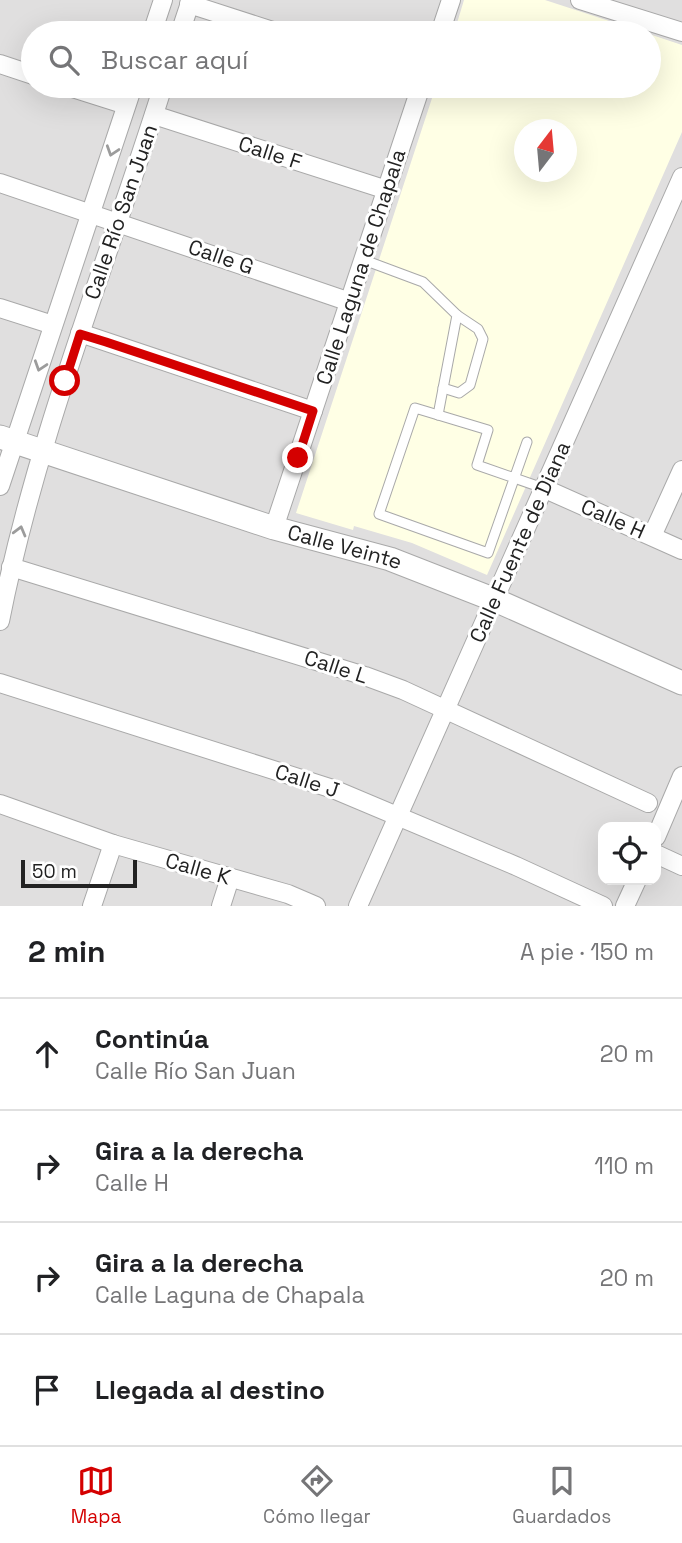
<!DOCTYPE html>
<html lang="es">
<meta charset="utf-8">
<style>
body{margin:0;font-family:"Space Grotesk",sans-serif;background:#f6f6f6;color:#202124}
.controls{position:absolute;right:21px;bottom:21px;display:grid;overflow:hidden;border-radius:14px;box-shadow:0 7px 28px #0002}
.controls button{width:63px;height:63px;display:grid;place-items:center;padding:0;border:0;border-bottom:2px solid #e0e0e0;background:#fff;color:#202124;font:35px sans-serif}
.compass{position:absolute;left:514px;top:119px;width:63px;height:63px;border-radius:50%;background:#fff;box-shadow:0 7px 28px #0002;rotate:16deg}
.scale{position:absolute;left:21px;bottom:18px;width:116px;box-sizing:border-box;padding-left:7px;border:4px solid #222;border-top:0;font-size:19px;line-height:24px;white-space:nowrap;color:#222;-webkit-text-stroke:5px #fff;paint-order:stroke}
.stop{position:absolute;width:21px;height:21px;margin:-16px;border:5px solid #d40000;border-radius:50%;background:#fff}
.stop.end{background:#d40000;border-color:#fff;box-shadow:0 2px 7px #0008}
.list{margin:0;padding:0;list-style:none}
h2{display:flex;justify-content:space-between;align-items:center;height:91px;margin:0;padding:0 28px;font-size:30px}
h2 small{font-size:23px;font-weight:400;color:#757577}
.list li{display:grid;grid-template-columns:46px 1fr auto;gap:21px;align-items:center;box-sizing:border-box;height:112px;padding:0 28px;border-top:2px solid #e0e0e0}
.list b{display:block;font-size:26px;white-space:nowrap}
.list p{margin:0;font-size:23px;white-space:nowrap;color:#757577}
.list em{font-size:23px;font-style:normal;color:#757577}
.icon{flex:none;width:38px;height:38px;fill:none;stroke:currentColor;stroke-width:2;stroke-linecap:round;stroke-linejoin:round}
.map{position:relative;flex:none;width:682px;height:906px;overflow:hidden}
.search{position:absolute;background:#fff;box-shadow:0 7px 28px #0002;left:21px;right:21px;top:21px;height:77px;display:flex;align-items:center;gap:18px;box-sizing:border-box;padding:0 24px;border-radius:38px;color:#757577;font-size:26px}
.sheet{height:539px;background:#fff}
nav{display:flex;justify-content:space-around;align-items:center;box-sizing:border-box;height:98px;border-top:2px solid #e0e0e0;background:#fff;font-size:19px;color:#757577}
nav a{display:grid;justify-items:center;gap:4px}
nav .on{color:#d40000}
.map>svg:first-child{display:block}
.residential{fill:#e0dfdf;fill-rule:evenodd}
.education{fill:#ffffe5;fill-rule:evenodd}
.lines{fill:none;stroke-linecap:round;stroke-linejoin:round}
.service-casing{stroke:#a9a9a9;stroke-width:11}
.minor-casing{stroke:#a9a9a9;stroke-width:20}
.tertiary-casing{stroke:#a9a9a9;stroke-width:25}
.service{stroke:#fff;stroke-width:9}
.minor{stroke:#fff;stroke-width:18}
.tertiary{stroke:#fff;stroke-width:23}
.oneway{stroke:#9c9c9c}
.route{stroke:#d40000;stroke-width:9}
.labels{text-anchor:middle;stroke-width:6;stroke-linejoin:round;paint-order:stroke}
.street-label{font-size:21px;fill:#222;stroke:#fff}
</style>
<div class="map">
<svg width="682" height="906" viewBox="0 0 682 906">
<rect width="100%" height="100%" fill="#f2efe9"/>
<path class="residential" d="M 0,0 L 682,0 L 682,906 L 0,906 ZM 33,33 L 649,33 L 649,86 L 33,86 ZM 524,130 L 566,130 L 566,172 L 524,172 ZM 603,827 L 656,827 L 656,880 L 603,880 Z"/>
<g class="education">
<polygon points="464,0 545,0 646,33 454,33"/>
<path d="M 649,34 L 682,45 L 682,132 L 487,575 L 412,543 L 354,526 L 353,530 L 296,513 L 436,86 L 649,86 ZM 524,130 L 566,130 L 566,172 L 524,172 Z"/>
</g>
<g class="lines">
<defs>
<g id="service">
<polyline points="364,260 423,282 457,315 438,415"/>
<polyline points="443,388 459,393 470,385 483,339 478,329 457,315"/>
<polyline points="527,442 488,553 379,514 415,408 488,430 477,465 543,488"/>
</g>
<g id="minor">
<polyline points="580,0 682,32"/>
<polyline points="189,4 279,33"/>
<polyline points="152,33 163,0"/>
<polyline points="180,33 191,0"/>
<polyline points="440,33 451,0"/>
<polyline points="0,64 33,75"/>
<polyline points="66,86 126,105"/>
<polyline points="154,115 387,190"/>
<polyline points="0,183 350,302"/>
<polyline points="0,308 53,325"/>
<polyline points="80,333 313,411"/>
<polyline points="0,486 133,86"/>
<polyline points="543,488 682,550"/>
<polyline points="274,528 421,86"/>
<polyline points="652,536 682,470"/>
<polyline points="11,567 365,676 403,690 648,803"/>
<path d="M 0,621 C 36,438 107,264 163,86"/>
<polyline points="0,683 333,789 516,866 603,906"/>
<polyline points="0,804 113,844 288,894 316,906"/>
<polyline points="656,837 682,776"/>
<polyline points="656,854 682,866"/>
<polyline points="92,906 113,844"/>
<polyline points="221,906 230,878"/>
<polyline points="358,906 682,177"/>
<polyline points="625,906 637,880"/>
</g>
<g id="tertiary">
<path id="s1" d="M 0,437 L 274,528 L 390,559 L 495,600 L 682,683"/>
</g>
</defs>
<use href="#service" class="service-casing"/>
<use href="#minor" class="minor-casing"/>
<use href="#tertiary" class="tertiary-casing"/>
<use href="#service" class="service"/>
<use href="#minor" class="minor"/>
<use href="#tertiary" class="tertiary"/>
</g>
<defs><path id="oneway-chevron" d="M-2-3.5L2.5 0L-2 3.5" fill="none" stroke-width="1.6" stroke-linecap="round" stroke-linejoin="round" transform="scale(1.75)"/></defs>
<g class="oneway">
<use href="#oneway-chevron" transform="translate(112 151) rotate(108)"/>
<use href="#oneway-chevron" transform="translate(40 366) rotate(108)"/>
<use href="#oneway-chevron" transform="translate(20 531) rotate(-75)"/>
</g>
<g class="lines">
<polyline class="route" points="65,381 80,334 106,342 313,411 298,458"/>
</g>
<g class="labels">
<g class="street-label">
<text transform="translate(270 153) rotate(18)" y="7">Calle F</text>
<text transform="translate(121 212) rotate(-71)" y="7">Calle Río San Juan</text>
<text transform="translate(221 257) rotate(19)" y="7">Calle G</text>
<text transform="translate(361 267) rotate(-72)" y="7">Calle Laguna de Chapala</text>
<text transform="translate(613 519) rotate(24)" y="7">Calle H</text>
<text transform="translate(520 542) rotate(-66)" y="7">Calle Fuente de Diana</text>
<text dy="7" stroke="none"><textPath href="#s1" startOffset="362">Calle Veinte</textPath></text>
<text transform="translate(336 667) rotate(18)" y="7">Calle L</text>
<text transform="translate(307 781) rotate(18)" y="7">Calle J</text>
<text transform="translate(198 869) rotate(16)" y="7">Calle K</text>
</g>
</g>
</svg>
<div class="controls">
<button><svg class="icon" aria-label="locate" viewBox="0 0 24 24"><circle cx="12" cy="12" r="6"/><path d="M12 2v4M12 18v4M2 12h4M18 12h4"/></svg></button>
</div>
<svg class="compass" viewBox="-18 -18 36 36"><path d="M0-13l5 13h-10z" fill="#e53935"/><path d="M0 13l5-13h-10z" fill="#757577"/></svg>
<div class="scale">50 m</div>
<div class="stop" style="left:65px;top:381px"></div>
<div class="stop end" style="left:298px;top:458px"></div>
<div class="search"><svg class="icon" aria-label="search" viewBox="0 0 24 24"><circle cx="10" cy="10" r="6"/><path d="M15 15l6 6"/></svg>Buscar aquí</div>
</div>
<section class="sheet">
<h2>2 min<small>A pie · 150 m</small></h2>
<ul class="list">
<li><svg class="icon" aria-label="ahead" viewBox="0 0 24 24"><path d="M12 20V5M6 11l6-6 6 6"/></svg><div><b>Continúa</b><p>Calle Río San Juan</p></div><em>20 m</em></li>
<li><svg class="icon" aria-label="right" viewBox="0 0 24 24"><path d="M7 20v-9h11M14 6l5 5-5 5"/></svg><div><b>Gira a la derecha</b><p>Calle H</p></div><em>110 m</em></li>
<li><svg class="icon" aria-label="right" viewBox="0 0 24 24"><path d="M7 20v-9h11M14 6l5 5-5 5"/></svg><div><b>Gira a la derecha</b><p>Calle Laguna de Chapala</p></div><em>20 m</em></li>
<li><svg class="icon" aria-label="arrive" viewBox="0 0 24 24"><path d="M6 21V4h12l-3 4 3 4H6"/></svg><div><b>Llegada al destino</b></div></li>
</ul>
</section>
<nav>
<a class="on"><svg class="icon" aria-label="map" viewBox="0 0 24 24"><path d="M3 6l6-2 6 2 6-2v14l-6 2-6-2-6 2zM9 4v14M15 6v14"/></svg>Mapa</a>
<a><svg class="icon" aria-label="directions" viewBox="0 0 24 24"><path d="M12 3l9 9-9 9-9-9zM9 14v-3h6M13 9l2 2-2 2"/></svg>Cómo llegar</a>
<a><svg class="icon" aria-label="saved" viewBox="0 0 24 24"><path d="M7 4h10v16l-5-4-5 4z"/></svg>Guardados</a>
</nav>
